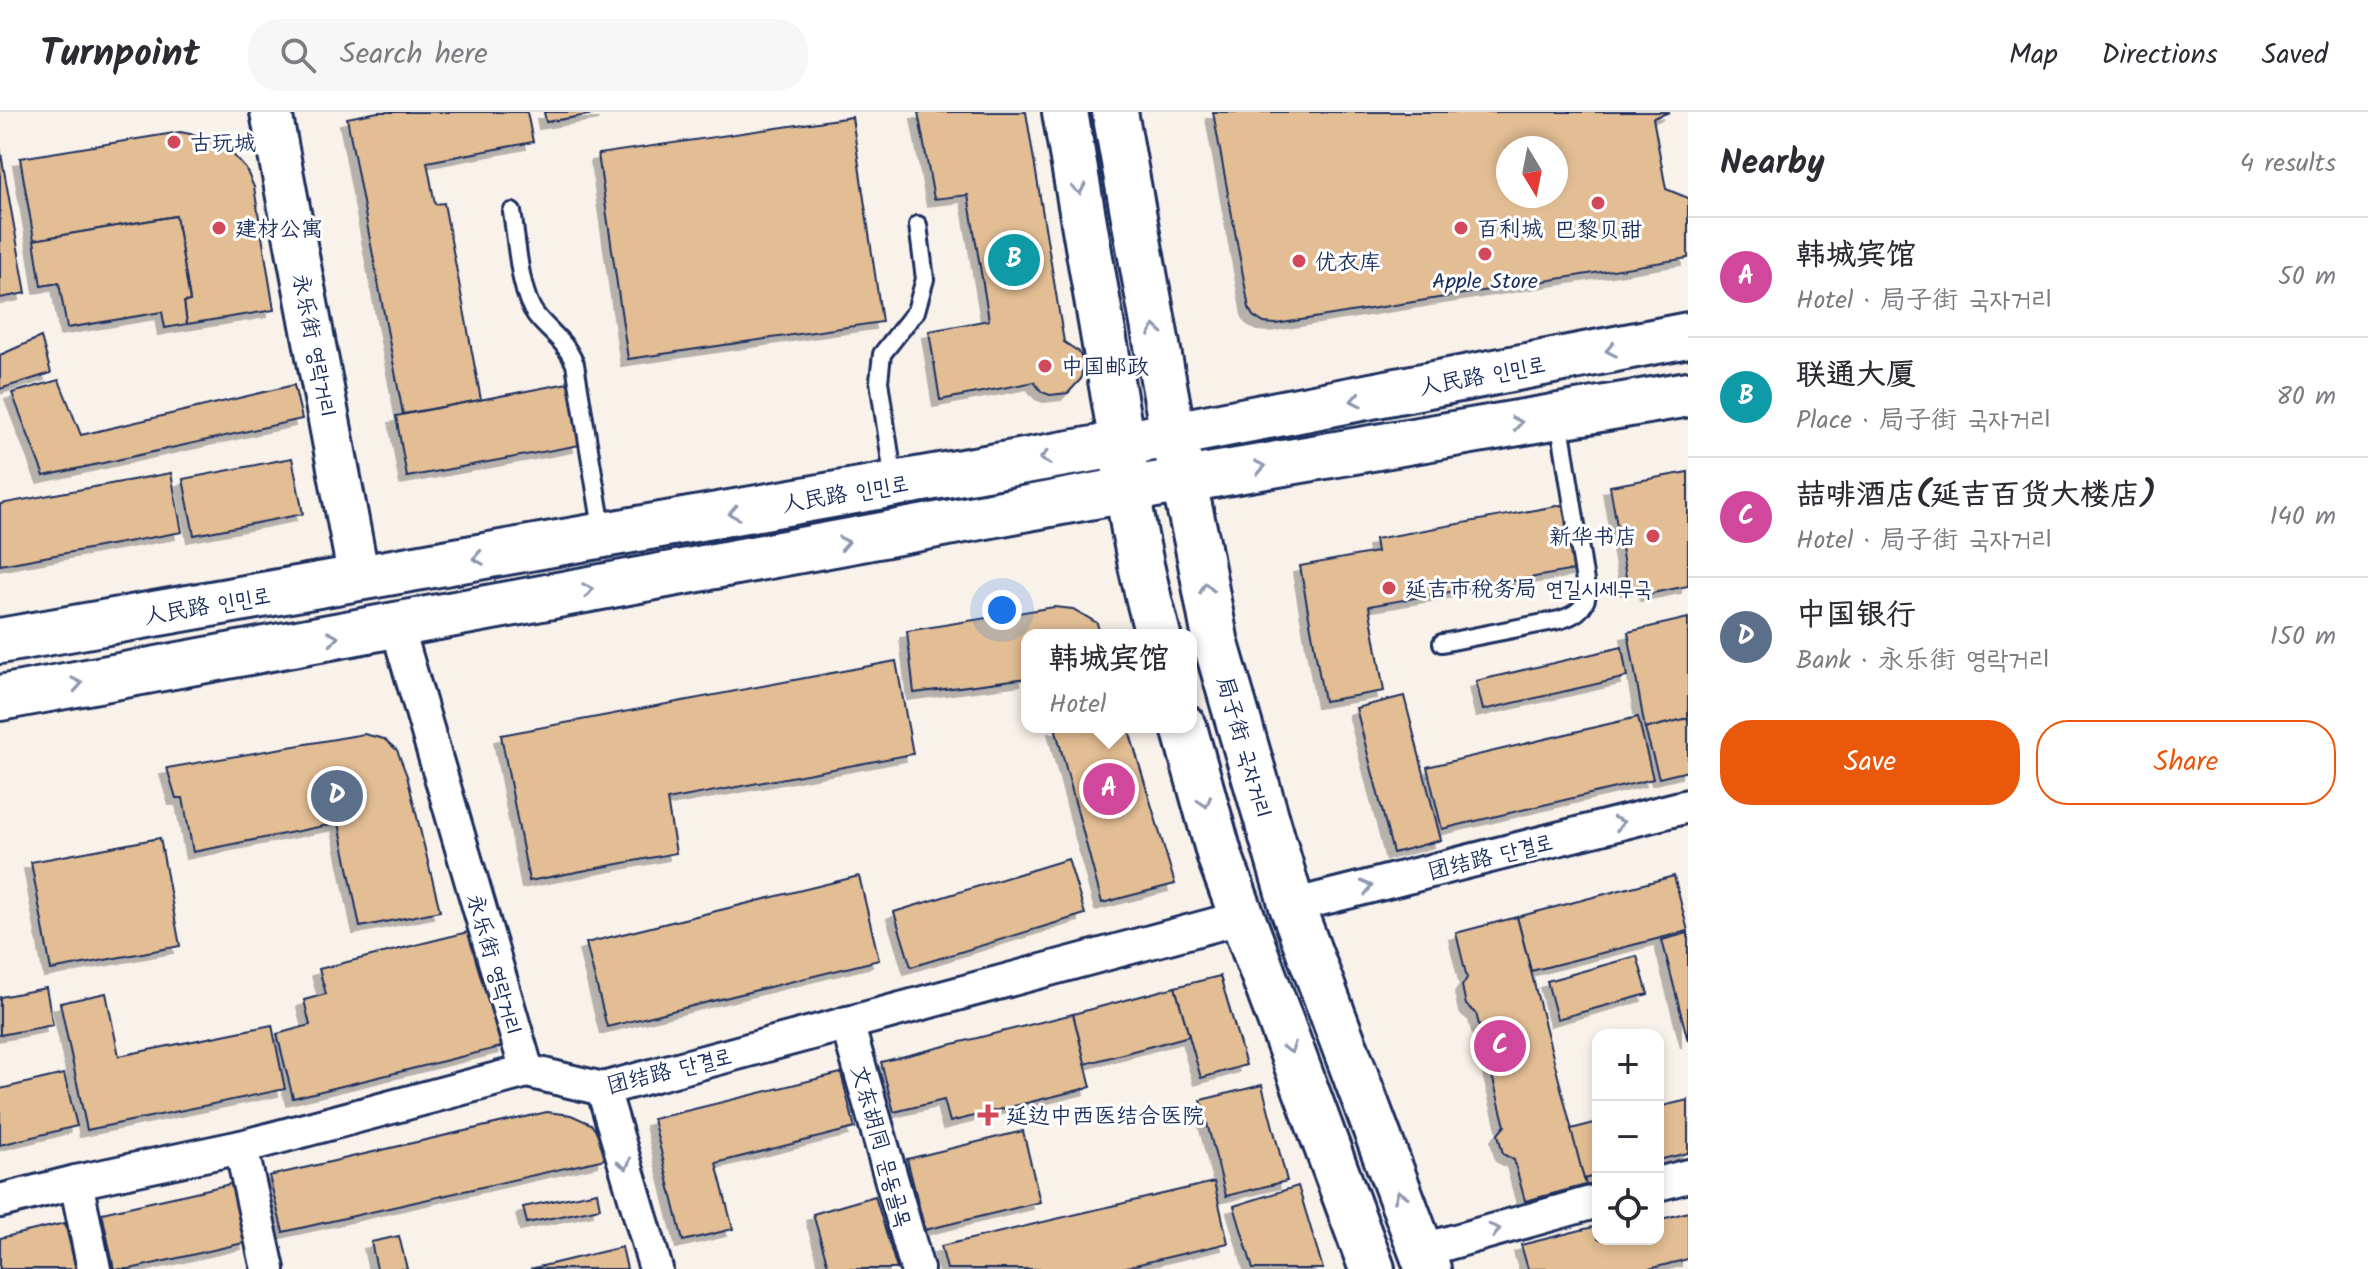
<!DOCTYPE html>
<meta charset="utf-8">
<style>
body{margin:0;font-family:Kalam,"LXGW WenKai TC","Poor Story",sans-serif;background:#f7f7f7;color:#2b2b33}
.controls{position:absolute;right:24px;bottom:24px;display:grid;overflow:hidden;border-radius:16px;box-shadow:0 4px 12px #0003}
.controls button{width:72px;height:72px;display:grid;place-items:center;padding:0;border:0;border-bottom:2px solid #e1e1e2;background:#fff;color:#2b2b33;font:40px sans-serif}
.compass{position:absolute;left:1496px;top:24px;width:72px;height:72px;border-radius:50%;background:#fff;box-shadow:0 4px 12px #0003;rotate:170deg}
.you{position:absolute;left:1002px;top:498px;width:28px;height:28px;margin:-20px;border:6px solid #fff;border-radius:50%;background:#1a73e8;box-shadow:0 0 0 12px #1a73e833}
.badge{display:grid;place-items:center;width:52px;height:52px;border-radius:50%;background:#ea580c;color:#fff;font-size:26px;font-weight:700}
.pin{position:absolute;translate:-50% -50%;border:4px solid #fff;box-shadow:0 2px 8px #0006}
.popup{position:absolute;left:1021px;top:517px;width:176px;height:104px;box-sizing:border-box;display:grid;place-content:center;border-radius:16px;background:#fff;filter:drop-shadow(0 2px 6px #0005);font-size:26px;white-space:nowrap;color:#7c7c81}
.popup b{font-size:30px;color:#2b2b33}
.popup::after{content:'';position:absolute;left:50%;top:100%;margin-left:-16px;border:16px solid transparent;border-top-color:#fff}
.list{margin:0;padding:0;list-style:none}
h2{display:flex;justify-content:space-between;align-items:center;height:104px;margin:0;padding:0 32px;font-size:34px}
h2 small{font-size:26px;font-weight:400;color:#7c7c81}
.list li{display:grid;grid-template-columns:52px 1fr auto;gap:24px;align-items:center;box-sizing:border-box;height:120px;padding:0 32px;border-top:2px solid #e1e1e2}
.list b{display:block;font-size:30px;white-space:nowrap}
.list p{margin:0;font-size:26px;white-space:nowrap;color:#7c7c81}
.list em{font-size:26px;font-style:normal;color:#7c7c81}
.actions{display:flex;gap:16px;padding:24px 32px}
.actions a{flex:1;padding:18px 0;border:2px solid #ea580c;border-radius:32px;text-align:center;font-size:28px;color:#ea580c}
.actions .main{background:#ea580c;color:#fff}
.icon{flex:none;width:44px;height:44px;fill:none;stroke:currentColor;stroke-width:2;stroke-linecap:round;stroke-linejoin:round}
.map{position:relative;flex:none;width:1688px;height:1157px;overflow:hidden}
header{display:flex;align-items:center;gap:48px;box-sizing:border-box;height:112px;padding:0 40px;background:#fff;border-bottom:2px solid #e1e1e2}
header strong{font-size:38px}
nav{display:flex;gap:44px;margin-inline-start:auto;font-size:28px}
.search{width:560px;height:72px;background:#f7f7f7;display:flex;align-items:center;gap:20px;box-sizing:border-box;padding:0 28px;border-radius:32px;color:#7c7c81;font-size:30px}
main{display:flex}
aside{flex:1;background:#fff}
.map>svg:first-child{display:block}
.building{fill:#e3be94;stroke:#1b2f5e;stroke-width:2;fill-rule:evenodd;filter:url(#shadow)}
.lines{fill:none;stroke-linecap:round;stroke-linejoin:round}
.service-casing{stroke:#1b2f5e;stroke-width:22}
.minor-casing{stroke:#1b2f5e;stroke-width:38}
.tertiary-casing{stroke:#1b2f5e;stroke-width:46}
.secondary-casing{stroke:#1b2f5e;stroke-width:50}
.primary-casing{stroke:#1b2f5e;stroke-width:50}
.service{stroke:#fff;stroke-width:16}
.minor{stroke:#fff;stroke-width:32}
.tertiary{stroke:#fff;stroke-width:40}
.secondary{stroke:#fff;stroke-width:44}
.primary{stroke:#fff;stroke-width:44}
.oneway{stroke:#8d97ae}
.poi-dot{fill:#d1495b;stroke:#fff;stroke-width:3}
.labels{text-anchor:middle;stroke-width:6;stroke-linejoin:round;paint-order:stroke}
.poi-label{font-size:22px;fill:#1b2f5e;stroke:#fff;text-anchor:start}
.street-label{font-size:22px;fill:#1b2f5e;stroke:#fff}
</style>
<header>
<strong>Turnpoint</strong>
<div class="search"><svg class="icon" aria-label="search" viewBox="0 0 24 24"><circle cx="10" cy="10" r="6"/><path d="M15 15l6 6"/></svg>Search here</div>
<nav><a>Map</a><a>Directions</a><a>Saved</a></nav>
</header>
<main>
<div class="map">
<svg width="1688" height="1157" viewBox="0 0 1688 1157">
<defs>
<filter id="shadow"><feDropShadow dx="-7" dy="7" stdDeviation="0" flood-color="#0004"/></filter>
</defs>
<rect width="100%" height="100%" fill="#f9f2ea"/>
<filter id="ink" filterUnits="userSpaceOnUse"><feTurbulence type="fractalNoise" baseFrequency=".0125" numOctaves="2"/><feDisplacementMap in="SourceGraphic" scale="16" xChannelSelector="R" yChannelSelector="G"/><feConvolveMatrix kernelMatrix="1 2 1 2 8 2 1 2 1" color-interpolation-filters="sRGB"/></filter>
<g filter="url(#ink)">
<g class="building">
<polygon points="378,0 527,0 533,30 427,50 435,92 444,91 481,288 403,302 347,6"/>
<polygon points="544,0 606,0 546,10"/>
<polygon points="918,0 1026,0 1064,230 1079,240 1083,249 1081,267 1068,281 1050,283 1042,280 1034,270 940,288 929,219 989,208 968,83 934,87"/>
<path d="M 1213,0 L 1670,0 L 1653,6 L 1666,77 L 1688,86 L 1688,146 L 1276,212 L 1264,211 L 1253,204 L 1249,196 ZM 1508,36 L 1556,36 L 1556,84 L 1508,84 Z"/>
<polygon points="852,5 882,210 628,247 598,42"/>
<polygon points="180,20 206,25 231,40 246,57 254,75 274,198 187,212 184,190 190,189 176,104 34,128 20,46"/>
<polygon points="0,36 26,181 0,186"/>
<polygon points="176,104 190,189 184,190 187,212 165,216 162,200 67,216 59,171 41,174 34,128"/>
<polygon points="41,225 51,261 0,277 0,243"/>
<polygon points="59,268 81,323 294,273 302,307 44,364 12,281"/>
<polygon points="568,271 580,333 407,365 396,304"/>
<polygon points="292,346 303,402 194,423 183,367"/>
<polygon points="1688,360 1688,474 1647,482 1645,473 1628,476 1610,374"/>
<polygon points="171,361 182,420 0,453 0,392"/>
<polygon points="1568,392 1580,457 1369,494 1384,579 1324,589 1300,454 1377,440 1375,427"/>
<polygon points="1054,495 1073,497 1097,511 1100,523 1027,523 1027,566 914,581 907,519"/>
<polygon points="1688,506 1688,606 1645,617 1628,520"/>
<polygon points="1622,535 1627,565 1483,598 1476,569"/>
<polygon points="896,549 913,642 667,688 676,741 529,769 501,623"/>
<polygon points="1404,584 1441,728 1393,741 1356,596"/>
<polygon points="1638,605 1653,667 1442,717 1427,655"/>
<polygon points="1688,606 1688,659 1659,666 1645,617"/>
<polygon points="1055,615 1128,615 1175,772 1102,791"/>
<polygon points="364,622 384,627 397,638 407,664 440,799 360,815 339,711 193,740 183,686 176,686 167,656"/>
<polygon points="160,726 180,834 51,858 31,750"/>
<polygon points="1068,747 1085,802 911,855 894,800"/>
<polygon points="859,764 879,848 607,915 586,831"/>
<polygon points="1674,764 1688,819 1531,859 1517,805"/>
<polygon points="1517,805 1586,1073 1525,1089 1514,1048 1503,1042 1498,1022 1505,1014 1476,901 1466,893 1462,874 1467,866 1456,821"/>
<polygon points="476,818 505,934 293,986 277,922 310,913 304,888 326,882 319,857"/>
<polygon points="1688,821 1688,929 1662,828"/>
<polygon points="1637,844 1648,882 1557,907 1547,869"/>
<polygon points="1220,864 1246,953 1201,966 1175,875"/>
<polygon points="1175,875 1189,924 1085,952 1073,902"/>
<polygon points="46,876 53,913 0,923 0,885"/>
<polygon points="106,881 119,944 272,913 285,977 87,1018 60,891"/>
<polygon points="1073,902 1091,975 950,1010 944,988 894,1000 881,950"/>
<polygon points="841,961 855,1016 716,1051 733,1117 683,1129 653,1007"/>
<polygon points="64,962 77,1014 0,1033 0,977"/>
<polygon points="1262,973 1287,1069 1226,1084 1201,988"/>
<polygon points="1688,988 1688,1041 1658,1048 1658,995"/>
<polygon points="547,1000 571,1003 591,1012 600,1025 605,1047 283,1120 269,1064"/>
<polygon points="1598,1010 1598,1063 1584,1067 1571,1017"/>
<polygon points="1023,1019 1040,1090 925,1118 907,1047"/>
<polygon points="1214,1070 1228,1131 1118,1157 947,1157 941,1134"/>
<polygon points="235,1071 248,1130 130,1157 114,1157 102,1101"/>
<polygon points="1298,1074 1323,1157 1253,1157 1234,1094"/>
<polygon points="597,1080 600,1096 527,1111 523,1095"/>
<polygon points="875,1084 897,1157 829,1157 813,1102"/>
<polygon points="1688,1100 1688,1147 1649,1157 1528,1157 1521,1133 1597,1114 1598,1127 1658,1127 1658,1108"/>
<polygon points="65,1111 76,1157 0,1157 0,1126"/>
<polygon points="399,1124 407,1157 377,1157 371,1130"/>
<polygon points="622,1135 627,1157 530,1157"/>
</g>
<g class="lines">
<defs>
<g id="service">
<path d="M 512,100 C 517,128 519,181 536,203 C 552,223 564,227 575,252 L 603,422"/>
<polyline points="894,370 879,269 882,242 916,199 925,167 918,113"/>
<path d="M 1442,531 L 1559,508 C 1573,504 1585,498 1587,482 L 1559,306"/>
</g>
<g id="minor">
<polyline points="397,514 527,959"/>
<polyline points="1292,794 1688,694"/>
<polyline points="847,911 917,1157"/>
<polyline points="603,977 656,1157"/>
<polyline points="241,1035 268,1157"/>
<polyline points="76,1070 94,1157"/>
<polyline points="1658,1072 1688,1064"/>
<polyline points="0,1089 76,1070 241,1035 527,959 603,977 1243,805"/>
<polyline points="1420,1139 1598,1089"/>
</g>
<polyline id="tertiary" points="271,0 359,467"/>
<g id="secondary">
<path d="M 1065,0 L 1122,332 C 1128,397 1141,460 1158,523"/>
<polyline points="1115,0 1173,322 1197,430 1216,532 1292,794 1428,1157"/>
<polyline points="1184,615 1220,745 1372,1157"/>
</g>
<g id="primary">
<polyline points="0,529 1122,332 1688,223"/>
<polyline points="0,586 1126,378 1688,282"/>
</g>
</defs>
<use href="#service" class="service-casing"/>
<use href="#minor" class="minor-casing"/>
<use href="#tertiary" class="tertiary-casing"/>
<use href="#secondary" class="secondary-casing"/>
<use href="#primary" class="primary-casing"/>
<use href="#service" class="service"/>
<use href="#minor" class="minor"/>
<use href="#tertiary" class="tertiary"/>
<use href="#secondary" class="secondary"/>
<use href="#primary" class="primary"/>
</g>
<defs><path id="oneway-chevron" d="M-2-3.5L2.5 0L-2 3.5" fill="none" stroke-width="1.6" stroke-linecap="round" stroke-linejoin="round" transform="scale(2)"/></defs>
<g class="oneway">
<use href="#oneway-chevron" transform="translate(1079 77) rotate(80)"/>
<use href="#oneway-chevron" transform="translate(1155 218) rotate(-100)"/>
<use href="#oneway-chevron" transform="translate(1611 238) rotate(169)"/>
<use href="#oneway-chevron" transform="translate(1356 288) rotate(169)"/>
<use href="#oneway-chevron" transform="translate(1517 311) rotate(-10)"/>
<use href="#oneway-chevron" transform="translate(1045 346) rotate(170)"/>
<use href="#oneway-chevron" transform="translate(1260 355) rotate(-10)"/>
<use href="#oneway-chevron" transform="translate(734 401) rotate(170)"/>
<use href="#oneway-chevron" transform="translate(844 431) rotate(-11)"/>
<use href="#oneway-chevron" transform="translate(478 446) rotate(170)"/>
<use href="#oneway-chevron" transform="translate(1206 476) rotate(-100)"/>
<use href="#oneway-chevron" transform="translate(588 478) rotate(-11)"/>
<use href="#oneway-chevron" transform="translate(333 526) rotate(-10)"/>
<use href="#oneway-chevron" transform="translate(77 572) rotate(-10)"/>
<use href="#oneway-chevron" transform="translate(1205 690) rotate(74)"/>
<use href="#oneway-chevron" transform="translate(1619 711) rotate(-14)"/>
<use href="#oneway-chevron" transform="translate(1367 775) rotate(-14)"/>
<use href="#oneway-chevron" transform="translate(1290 936) rotate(70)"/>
<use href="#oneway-chevron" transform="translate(625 1052) rotate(74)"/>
<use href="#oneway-chevron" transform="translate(1400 1084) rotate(-110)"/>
<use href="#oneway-chevron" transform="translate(1495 1118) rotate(-16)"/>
</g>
</g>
<g class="poi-dot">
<circle cx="174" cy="30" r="8"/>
<circle cx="1598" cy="91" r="8"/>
<circle cx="219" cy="116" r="8"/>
<circle cx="1461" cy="116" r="8"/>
<circle cx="1485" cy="142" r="8"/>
<circle cx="1299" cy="149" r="8"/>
<circle cx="1045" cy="254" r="8"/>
<circle cx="1653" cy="424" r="8"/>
<circle cx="1389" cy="476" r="8"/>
<path d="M984 991h8v8h8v8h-8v8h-8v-8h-8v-8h8z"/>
</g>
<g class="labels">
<g class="poi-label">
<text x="190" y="38">古玩城</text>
<text x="235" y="124">建材公寓</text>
<text x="1477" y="124">百利城</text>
<text x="1598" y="125" text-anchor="middle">巴黎贝甜</text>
<text x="1315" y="157">优衣库</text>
<text x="1485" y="176" text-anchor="middle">Apple Store</text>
<text x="1061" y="262">中国邮政</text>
<text x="1637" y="432" text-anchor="end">新华书店</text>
<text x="1405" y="484">延吉市税务局 연길시세무국</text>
<text x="1006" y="1011">延边中西医结合医院</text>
</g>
<g class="street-label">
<text transform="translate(315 233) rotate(79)" y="8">永乐街 영락거리</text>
<text transform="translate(1482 263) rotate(-11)" y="8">人民路 인민로</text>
<text transform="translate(845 381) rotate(-10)" y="8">人民路 인민로</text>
<text transform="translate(207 493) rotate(-10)" y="8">人民路 인민로</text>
<text transform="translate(1245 635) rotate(74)" y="8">局子街 국자거리</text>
<text transform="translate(1490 744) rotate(-14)" y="8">团结路 단결로</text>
<text transform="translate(495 852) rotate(74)" y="8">永乐街 영락거리</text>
<text transform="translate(669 958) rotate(-14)" y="8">团结路 단결로</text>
<text transform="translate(882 1034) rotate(74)" y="8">文东胡同 문동골목</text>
</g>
</g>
</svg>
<div class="controls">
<button>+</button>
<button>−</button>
<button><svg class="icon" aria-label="locate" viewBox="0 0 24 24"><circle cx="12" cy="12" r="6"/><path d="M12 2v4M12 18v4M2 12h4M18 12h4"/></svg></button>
</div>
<svg class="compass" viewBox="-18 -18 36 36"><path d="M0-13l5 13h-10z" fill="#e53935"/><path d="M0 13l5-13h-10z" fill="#7c7c81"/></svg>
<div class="you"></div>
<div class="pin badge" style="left:1109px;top:677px;background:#d1479c">A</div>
<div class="popup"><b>韩城宾馆</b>Hotel</div>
<div class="pin badge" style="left:1014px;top:148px;background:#0f9aa8">B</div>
<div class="pin badge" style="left:1500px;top:934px;background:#d1479c">C</div>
<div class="pin badge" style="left:337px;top:684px;background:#5c6f8a">D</div>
</div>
<aside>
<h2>Nearby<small>4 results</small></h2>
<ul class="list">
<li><span class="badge" style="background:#d1479c">A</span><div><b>韩城宾馆</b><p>Hotel · 局子街 국자거리</p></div><em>50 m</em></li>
<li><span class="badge" style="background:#0f9aa8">B</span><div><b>联通大厦</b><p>Place · 局子街 국자거리</p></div><em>80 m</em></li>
<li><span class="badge" style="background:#d1479c">C</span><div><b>喆啡酒店(延吉百货大楼店)</b><p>Hotel · 局子街 국자거리</p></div><em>140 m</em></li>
<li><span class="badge" style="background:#5c6f8a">D</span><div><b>中国银行</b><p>Bank · 永乐街 영락거리</p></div><em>150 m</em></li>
</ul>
<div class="actions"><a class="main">Save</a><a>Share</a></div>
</aside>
</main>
